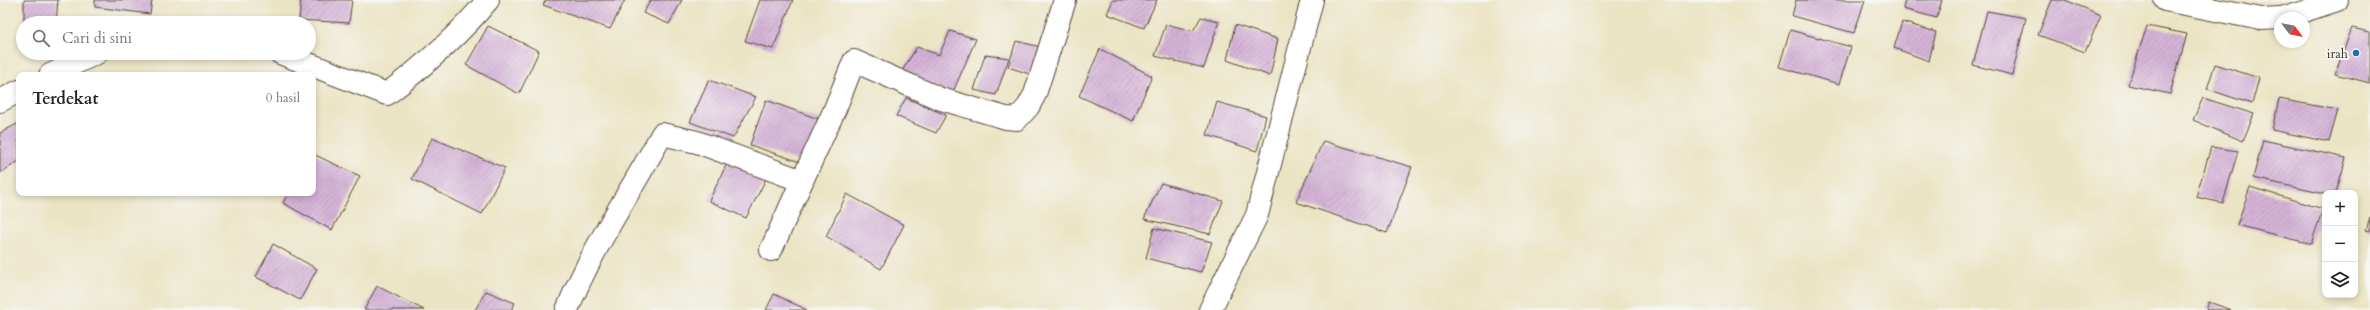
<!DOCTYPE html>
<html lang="id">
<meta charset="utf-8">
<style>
body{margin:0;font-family:Cardo,serif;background:#f6f6f6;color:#222}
.controls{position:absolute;right:12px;bottom:12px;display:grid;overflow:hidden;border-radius:8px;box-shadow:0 2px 6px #0003}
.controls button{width:36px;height:36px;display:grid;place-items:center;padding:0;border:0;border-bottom:1px solid #e0e0e0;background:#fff;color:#222;font:20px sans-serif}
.compass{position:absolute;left:2274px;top:12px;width:36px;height:36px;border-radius:50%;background:#fff;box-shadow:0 2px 6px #0003;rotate:122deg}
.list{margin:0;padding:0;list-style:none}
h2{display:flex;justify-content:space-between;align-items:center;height:52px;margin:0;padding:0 16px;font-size:17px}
h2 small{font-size:13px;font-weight:400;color:#767676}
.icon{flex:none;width:22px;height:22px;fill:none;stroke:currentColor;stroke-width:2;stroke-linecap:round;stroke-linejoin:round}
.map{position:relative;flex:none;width:2370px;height:310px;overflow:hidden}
.search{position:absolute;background:#fff;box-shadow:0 2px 6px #0003;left:16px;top:16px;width:300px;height:44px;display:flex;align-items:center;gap:10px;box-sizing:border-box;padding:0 14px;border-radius:22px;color:#767676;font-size:15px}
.panel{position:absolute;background:#fff;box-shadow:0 2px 6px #0003;left:16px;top:72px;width:300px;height:124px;border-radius:8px}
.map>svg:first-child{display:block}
.building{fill:url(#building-hatch)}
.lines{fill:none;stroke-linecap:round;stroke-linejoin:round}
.minor-casing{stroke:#554637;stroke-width:24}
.minor{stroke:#fff;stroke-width:22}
.poi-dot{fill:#1f6fb2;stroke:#f6f6f2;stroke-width:1.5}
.labels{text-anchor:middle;stroke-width:4;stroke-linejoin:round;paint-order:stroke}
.poi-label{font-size:13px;fill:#3b2a1e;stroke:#f6f6f2;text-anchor:end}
</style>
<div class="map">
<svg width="2370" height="310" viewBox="0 0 2370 310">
<defs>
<pattern id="building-hatch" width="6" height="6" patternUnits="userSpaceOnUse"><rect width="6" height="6" fill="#d5b3d8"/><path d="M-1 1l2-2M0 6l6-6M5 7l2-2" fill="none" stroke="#ae92af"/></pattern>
</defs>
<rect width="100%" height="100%" fill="#f6f6f2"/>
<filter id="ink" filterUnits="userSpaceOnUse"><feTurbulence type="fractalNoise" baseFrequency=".025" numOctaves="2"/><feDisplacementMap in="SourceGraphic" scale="8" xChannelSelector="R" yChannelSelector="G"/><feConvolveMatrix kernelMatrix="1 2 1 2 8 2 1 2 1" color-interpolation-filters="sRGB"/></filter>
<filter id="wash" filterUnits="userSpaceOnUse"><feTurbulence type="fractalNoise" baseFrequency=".012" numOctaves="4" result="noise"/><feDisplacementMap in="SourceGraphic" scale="16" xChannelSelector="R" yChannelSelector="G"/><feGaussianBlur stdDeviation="0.9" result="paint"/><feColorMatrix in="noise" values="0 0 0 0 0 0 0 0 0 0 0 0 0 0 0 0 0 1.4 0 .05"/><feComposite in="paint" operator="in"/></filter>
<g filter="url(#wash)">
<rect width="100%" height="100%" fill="#ebe4c4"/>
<g id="blocks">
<g class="building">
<polygon points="24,0 58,0 56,23 24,23"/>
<polygon points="95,0 152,0 150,14 95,7"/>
<polygon points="301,0 352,0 349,23 299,20"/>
<polygon points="546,0 625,0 610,29 543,5"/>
<polygon points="651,0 682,0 669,24 643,13"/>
<polygon points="760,0 793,0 773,49 745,41"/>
<polygon points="1113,0 1157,0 1144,28 1107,14"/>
<polygon points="1796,0 1865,0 1854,33 1792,16"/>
<polygon points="1905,0 1942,0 1937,18 1903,9"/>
<polygon points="2052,0 2065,0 2101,15 2085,52 2038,35"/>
<polygon points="1987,11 2026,18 2012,75 1973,65"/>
<polygon points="1201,17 1219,21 1204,68 1155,56 1166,24 1193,31"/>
<polygon points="1902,22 1936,32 1929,61 1894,48"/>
<polygon points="1235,25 1278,39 1270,76 1227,60"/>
<polygon points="488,26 539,51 519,94 466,65"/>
<polygon points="2147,26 2187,34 2170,94 2128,85"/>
<polygon points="2352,28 2370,32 2370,83 2335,74"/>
<polygon points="1790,30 1851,47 1839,84 1779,67"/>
<polygon points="950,31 976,39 952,94 902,71 917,47 939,55"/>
<polygon points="1016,41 1049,49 1039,77 1008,67"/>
<polygon points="1100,49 1152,76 1133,121 1079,96"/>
<polygon points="985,55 1009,58 996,95 974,90"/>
<polygon points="2215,64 2259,78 2252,104 2207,89"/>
<polygon points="709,80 756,97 733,138 690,122"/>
<polygon points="906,98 946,115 936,133 896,116"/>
<polygon points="2203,98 2254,114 2243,141 2193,120"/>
<polygon points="2279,99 2338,110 2329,142 2272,130"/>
<polygon points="766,100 821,120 803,163 750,145"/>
<polygon points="1217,102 1266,116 1257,151 1207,135"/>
<polygon points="19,123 19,161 0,173 0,133"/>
<polygon points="432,138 505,168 482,214 412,179"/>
<polygon points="2263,140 2346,158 2336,193 2325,194 2253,178"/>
<polygon points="1323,141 1412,167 1387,233 1296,202"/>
<polygon points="2211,147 2238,151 2223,203 2196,197"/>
<polygon points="313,154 360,176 332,230 283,203 288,193 313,193"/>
<polygon points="729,159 767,177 746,218 709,201"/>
<polygon points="1161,183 1223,201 1210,234 1144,219"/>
<polygon points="2250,187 2323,209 2311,244 2237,225"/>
<polygon points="847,194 904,225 881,269 826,236"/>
<polygon points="2370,217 2370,231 2366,230"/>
<polygon points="1154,228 1212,242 1201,272 1146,258"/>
<polygon points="273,244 317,269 300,300 256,277"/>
<polygon points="377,286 424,310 364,310"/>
<polygon points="486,291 515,303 511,310 475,310"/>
<polygon points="774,294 807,310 766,310"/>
<polygon points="2209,302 2231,310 2206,310"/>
</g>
</g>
</g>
<g filter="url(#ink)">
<use href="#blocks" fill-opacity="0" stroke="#554637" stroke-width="1"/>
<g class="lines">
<defs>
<g id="minor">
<polyline points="2165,0 2261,19 2280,18"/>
<polyline points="2282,18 2337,0"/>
<path d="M 280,53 L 387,94 C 424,66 458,36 488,0"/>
<polyline points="50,75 97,53"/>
<polyline points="0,101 19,91"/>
<polyline points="771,250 802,181"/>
<path d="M 567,310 C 592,248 630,193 662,134 L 697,142 L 802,181 L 835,109 L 854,61 L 941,99 L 1006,118 L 1017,119 L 1028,107 L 1035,94 L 1065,0"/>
<polyline points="1210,310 1257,215 1312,0"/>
</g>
</defs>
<use href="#minor" class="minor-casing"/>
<use href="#minor" class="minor"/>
</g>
</g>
<circle class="poi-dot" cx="2356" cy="53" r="4"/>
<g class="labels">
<g class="poi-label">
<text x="2348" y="58">irah</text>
</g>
</g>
</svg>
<div class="controls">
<button>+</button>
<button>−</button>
<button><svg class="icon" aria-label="layers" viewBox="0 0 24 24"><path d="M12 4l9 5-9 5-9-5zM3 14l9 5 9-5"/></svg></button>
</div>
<svg class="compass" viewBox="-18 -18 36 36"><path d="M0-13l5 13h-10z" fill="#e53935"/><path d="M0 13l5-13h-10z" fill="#767676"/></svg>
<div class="search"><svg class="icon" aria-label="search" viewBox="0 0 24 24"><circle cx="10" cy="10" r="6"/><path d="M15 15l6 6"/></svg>Cari di sini</div>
<section class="panel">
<h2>Terdekat<small>0 hasil</small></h2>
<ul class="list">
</ul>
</section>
</div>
